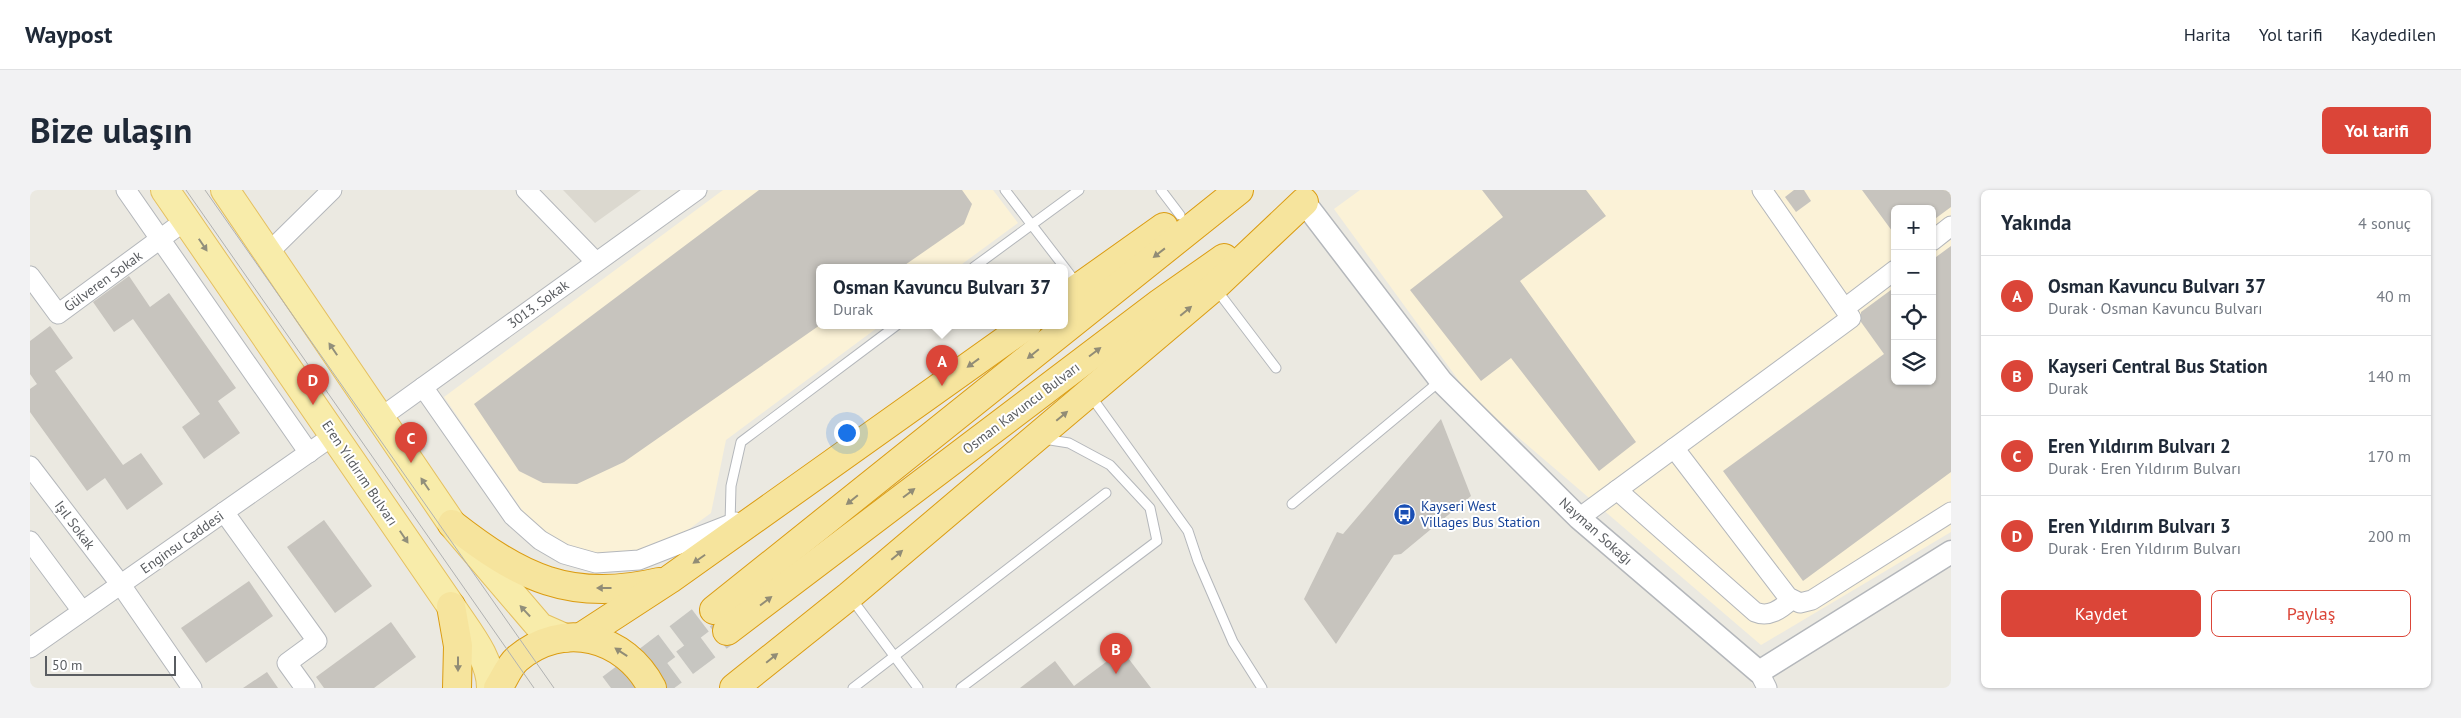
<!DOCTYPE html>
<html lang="tr">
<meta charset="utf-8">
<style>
body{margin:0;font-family:"PT Sans",sans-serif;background:#f2f2f3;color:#1f2937}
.controls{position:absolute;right:15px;top:15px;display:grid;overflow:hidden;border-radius:8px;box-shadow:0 1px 4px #0004}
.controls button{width:45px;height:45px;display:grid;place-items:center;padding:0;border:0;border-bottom:1px solid #e0e1e3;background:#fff;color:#1f2937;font:25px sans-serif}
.scale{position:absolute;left:15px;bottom:12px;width:131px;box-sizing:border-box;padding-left:5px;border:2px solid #5a5d61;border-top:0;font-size:14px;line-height:18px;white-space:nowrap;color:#5a5d61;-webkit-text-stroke:4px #fff;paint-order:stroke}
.you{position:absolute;left:816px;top:242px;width:18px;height:18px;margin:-12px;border:4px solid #fff;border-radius:50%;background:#1a73e8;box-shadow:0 0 0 8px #1a73e833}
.badge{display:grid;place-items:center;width:32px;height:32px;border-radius:50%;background:#db4538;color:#fff;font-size:16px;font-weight:700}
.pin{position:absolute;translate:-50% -41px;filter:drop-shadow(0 1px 2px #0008)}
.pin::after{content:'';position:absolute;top:26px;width:18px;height:15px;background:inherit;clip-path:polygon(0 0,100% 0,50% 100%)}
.popup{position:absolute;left:786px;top:74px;width:252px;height:65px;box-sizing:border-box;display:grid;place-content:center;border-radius:8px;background:#fff;filter:drop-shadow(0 1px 4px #0005);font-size:16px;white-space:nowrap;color:#747a83}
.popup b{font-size:19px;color:#1f2937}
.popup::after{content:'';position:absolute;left:50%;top:100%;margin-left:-10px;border:10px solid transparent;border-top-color:#fff}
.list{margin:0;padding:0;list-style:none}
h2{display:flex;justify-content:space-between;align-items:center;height:65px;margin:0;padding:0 20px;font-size:21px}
h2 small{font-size:16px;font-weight:400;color:#747a83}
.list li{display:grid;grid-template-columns:32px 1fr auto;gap:15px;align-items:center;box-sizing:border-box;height:80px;padding:0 20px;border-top:1px solid #e0e1e3}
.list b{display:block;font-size:19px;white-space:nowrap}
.list p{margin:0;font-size:16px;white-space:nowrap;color:#747a83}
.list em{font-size:16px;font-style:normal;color:#747a83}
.actions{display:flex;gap:10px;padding:15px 20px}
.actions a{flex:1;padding:11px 0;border:1px solid #db4538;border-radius:8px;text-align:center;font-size:18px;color:#db4538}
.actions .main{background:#db4538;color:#fff}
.icon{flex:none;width:28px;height:28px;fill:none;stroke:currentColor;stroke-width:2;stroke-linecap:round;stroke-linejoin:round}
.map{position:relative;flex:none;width:1921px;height:498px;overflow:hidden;border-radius:8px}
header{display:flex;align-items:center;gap:30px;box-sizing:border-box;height:70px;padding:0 25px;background:#fff;border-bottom:1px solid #e0e1e3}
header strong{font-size:24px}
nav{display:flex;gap:28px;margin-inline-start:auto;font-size:18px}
.intro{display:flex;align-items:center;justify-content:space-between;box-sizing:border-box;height:120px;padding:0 30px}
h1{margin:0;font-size:35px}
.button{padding:12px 22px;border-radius:8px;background:#db4538;color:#fff;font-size:18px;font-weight:700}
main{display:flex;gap:30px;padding:0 30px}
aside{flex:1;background:#fff;border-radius:8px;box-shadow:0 1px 4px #0004}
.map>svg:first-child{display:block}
.commercial{fill:#fbf2d7;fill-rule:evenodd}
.education{fill:#dbd8cf}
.building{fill:#c7c4be}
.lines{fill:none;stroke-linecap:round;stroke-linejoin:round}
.trunk-tunnel{stroke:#c7c6c1;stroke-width:28;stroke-dasharray:28 14;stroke-linecap:butt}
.service-casing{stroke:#b4b7bb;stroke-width:11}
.minor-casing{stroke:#b4b7bb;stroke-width:21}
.tertiary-casing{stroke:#b4b7bb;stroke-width:25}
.primary-casing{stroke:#e5c060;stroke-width:30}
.trunk-casing{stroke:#db9c12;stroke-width:30}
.service{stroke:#fff;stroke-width:9}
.minor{stroke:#fff;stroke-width:19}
.tertiary{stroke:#fff;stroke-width:22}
.primary{stroke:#f8ecaa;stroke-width:28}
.trunk{stroke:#f6e49d;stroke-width:28}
.tram{stroke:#b0b1b1;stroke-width:1}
.oneway{fill:#918f7b}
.oneway2{fill:#918c76}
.labels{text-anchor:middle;stroke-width:4;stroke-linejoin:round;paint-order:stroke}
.street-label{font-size:14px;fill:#5a5d61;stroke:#fff}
.transit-label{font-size:14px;fill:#164399;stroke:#fff;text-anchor:start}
</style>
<header>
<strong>Waypost</strong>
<nav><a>Harita</a><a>Yol tarifi</a><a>Kaydedilen</a></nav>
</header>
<div class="intro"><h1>Bize ulaşın</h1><a class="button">Yol tarifi</a></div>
<main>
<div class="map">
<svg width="1921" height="498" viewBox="0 0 1921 498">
<rect width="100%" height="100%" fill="#ebe9e1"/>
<g class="commercial">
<polygon points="693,0 963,0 988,33 928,77 790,77 790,135 851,135 696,250 681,323 651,345 611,360 581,364 566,363 552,360 525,349 501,333 414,207"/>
<path d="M 1330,0 L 1921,0 L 1921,342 L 1731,455 L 1440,206 L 1304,19 ZM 1865,19 L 1902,19 L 1902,191 L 1865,191 Z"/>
</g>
<polygon class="education" points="533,0 611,0 565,33"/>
<g class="building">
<polygon points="729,0 932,0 942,14 934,34 872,77 790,77 790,135 594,272 547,294 513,293 489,281 444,214"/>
<polygon points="1452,0 1556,0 1576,26 1490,91 1606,252 1569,281 1481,168 1451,191 1380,100 1473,27"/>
<polygon points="1764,0 1774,0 1781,11 1766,22 1755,7"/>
<polygon points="1832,0 1921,0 1921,17 1902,31 1902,19 1865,19 1865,45"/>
<polygon points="1921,56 1921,282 1773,391 1693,281 1854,164 1831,132 1831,122 1865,97 1865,191 1902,191 1902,70"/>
<polygon points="99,86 120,117 139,103 206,198 188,211 210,243 174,269 152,237 170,224 103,129 84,142 63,112"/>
<polygon points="20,136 43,168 25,181 93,275 111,263 133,294 97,320 75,288 57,301 0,222 0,199 7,194 0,184 0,151"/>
<polygon points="1411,229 1441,306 1371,364 1364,365 1306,454 1274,409 1307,342 1313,344"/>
<polygon points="294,330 342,396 305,423 257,357"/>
<polygon points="219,391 243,426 176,473 151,438"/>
<polygon points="361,432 386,467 344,498 294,498 286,487"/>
<polygon points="1092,460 1121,498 990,498 1025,471 1044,496"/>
<polygon points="237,482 248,498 213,498"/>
</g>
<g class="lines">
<g class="trunk-tunnel">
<polyline points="581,498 684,420"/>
<polyline points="621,498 697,441"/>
</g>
<defs>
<g id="service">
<polyline points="975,0 1048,95"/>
<polyline points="1131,0 1150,25"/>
<polyline points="944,77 1049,0"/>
<polyline points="1186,99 1246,178"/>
<polyline points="1060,205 1158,341 1168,371 1203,452 1232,498"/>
<polyline points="1262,314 1410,191"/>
<polyline points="700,334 701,296 711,252 867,135"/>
<polyline points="821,408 888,498"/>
<polyline points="823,498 1076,303"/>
<polyline points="931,498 1127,351 1120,318 1080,275 1039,253 1014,249"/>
</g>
<g id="minor">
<polyline points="96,0 279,263"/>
<polyline points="496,0 566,72"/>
<polyline points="1902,51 1921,36"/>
<polyline points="238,63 302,0"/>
<polyline points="0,86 28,124 156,30"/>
<polyline points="1815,118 1865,80"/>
<polyline points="393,197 483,326 510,350 534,364 566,373 609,370 706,332"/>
<polyline points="350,228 667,0"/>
<polyline points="1644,258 1758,407 1770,413 1782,410 1921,322"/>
<polyline points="0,276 91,395 162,498"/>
<path d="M 1587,300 L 1725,422 C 1739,428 1751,419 1761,410"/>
<polyline points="194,322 287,451 257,473 275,498"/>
<polyline points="1549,328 1821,128 1732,0"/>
<polyline points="0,351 52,421"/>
<polyline points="0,458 304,245"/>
<polyline points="1729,482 1737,498"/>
</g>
<polyline id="tertiary" points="1274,12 1411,191 1549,328 1729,482 1921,362"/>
<g id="primary">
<path d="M 135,0 L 421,416 C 437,441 461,468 461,498"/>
<polyline points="195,0 422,334 510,437 535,448"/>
</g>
<g id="trunk">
<polyline points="1034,108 1134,37"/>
<path d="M 422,334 C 490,387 540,413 629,392"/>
<polyline points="421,416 428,456 427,498"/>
<polyline points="684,420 1209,0"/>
<polyline points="697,441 1130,113 1194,68"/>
<polyline points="551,447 640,389 997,135"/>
<path d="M 468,498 C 474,489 479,476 487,469 C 533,430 595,446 622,498"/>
<polyline points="704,498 819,406 1184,97 1274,12"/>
</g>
</defs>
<use href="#service" class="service-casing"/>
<use href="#minor" class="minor-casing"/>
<use href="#tertiary" class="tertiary-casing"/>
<use href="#primary" class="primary-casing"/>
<use href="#trunk" class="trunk-casing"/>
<use href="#service" class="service"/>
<use href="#minor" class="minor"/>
<use href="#tertiary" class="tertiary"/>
<use href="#primary" class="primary"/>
<use href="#trunk" class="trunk"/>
<g class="tram">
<polyline points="156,0 504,498"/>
<polyline points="175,0 524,498"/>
</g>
</g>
<defs><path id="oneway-solid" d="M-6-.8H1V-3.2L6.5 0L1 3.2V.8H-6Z" transform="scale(1.25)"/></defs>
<g class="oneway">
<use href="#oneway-solid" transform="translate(173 55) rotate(56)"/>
<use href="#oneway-solid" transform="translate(303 159) rotate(-124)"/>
<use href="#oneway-solid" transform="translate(395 294) rotate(-124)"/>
<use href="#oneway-solid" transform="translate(374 347) rotate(56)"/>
<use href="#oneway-solid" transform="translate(495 421) rotate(-133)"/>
</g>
<g class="oneway2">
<use href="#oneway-solid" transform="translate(1129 63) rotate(142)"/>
<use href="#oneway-solid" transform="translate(1156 121) rotate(-40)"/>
<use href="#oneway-solid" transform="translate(1065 162) rotate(-37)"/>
<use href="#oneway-solid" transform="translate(1003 164) rotate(141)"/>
<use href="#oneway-solid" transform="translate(943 173) rotate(144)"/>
<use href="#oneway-solid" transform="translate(1032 226) rotate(-40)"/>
<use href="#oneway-solid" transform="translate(879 303) rotate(-37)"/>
<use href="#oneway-solid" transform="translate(822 310) rotate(141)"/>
<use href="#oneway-solid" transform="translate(867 365) rotate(-40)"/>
<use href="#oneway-solid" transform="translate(669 369) rotate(145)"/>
<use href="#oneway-solid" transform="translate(574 398) rotate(180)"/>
<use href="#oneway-solid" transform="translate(736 411) rotate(-37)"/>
<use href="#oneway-solid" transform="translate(591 462) rotate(-147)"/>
<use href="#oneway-solid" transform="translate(742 468) rotate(-39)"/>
<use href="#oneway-solid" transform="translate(428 474) rotate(90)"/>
</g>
<defs>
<symbol id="bus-disc" viewBox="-11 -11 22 22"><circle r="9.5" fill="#1a4fb4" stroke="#fff"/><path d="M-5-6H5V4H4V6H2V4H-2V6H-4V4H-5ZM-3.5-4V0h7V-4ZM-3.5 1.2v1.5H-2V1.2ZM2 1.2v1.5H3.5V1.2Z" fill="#fff"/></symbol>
</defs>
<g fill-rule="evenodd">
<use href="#bus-disc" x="1362" y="312" width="25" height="25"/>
</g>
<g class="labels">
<g class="street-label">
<text transform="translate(73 91) rotate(-36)" y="5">Gülveren Sokak</text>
<text transform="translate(508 114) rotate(-36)" y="5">3013. Sokak</text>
<text transform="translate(991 218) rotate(-37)" y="5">Osman Kavuncu Bulvarı</text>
<text transform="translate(330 283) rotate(56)" y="5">Eren Yıldırım Bulvarı</text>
<text transform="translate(45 335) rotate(53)" y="5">Işıl Sokak</text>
<text transform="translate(1566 341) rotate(42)" y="5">Nayman Sokağı</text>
<text transform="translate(152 352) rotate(-35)" y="5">Enginsu Caddesi</text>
</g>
<g class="transit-label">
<text x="1391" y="321">Kayseri West<tspan x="1391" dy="16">Villages Bus Station</tspan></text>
</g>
</g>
</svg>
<div class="controls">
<button>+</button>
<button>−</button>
<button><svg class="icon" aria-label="locate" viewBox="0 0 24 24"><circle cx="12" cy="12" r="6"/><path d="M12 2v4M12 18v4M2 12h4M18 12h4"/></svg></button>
<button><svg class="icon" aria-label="layers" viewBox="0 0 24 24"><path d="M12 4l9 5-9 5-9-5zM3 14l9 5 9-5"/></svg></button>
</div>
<div class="scale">50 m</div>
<div class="you"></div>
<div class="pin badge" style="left:912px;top:196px">A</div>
<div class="popup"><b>Osman Kavuncu Bulvarı 37</b>Durak</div>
<div class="pin badge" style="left:1086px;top:484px">B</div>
<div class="pin badge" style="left:381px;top:273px">C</div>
<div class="pin badge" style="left:283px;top:215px">D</div>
</div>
<aside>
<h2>Yakında<small>4 sonuç</small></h2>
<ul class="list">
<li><span class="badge">A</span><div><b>Osman Kavuncu Bulvarı 37</b><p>Durak · Osman Kavuncu Bulvarı</p></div><em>40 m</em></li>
<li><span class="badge">B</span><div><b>Kayseri Central Bus Station</b><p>Durak</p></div><em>140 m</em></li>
<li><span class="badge">C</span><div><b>Eren Yıldırım Bulvarı 2</b><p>Durak · Eren Yıldırım Bulvarı</p></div><em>170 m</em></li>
<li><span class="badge">D</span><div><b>Eren Yıldırım Bulvarı 3</b><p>Durak · Eren Yıldırım Bulvarı</p></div><em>200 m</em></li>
</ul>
<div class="actions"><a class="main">Kaydet</a><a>Paylaş</a></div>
</aside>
</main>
